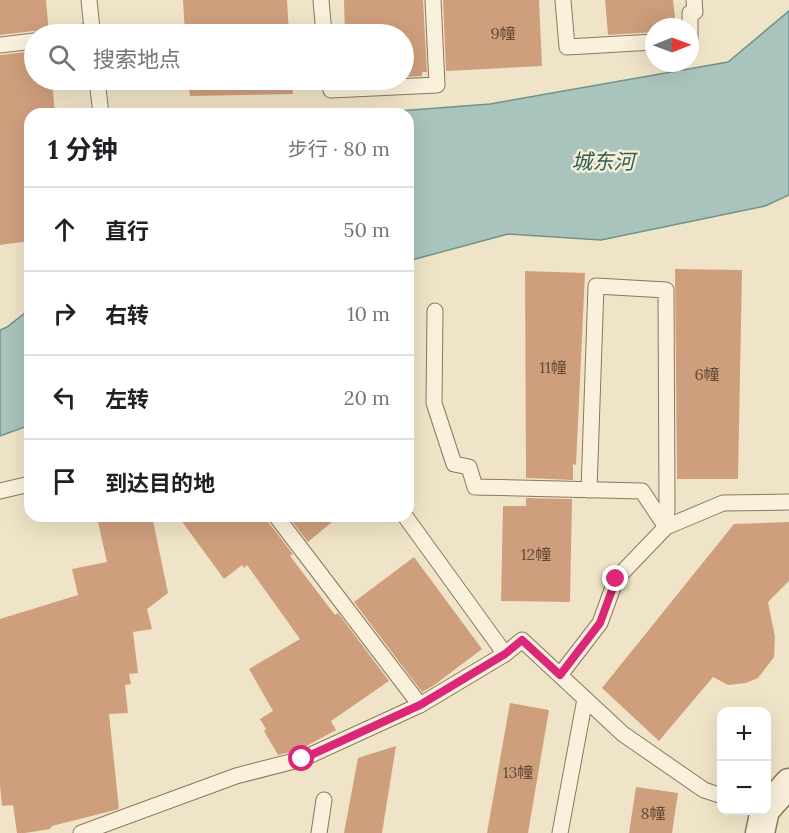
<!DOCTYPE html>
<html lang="zh">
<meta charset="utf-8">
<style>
body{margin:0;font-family:Lora,"Noto Sans SC",serif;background:#f6f6f6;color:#202124}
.controls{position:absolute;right:18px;bottom:18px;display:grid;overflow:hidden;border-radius:12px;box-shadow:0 6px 24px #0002}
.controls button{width:54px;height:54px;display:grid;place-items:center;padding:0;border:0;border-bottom:2px solid #e0e0e0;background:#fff;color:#202124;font:30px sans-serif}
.compass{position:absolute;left:645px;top:18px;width:54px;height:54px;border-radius:50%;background:#fff;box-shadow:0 6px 24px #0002;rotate:89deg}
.stop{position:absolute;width:18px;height:18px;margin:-14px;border:4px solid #db2777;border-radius:50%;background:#fff}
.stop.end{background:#db2777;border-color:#fff;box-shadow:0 2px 6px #0008}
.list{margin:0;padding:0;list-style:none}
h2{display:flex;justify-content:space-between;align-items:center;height:78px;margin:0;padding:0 24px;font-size:26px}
h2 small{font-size:20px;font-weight:400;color:#757577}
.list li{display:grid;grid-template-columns:39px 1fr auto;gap:18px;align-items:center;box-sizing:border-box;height:84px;padding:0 24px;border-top:2px solid #e0e0e0}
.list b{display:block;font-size:22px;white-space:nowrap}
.list em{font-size:20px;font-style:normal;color:#757577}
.icon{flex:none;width:33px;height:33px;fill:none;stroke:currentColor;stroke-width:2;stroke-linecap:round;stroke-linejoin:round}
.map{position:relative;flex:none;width:789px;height:833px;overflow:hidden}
.search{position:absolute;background:#fff;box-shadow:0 6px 24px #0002;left:24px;top:24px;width:390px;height:66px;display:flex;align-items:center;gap:15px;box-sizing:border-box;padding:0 21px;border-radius:33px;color:#757577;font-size:22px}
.panel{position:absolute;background:#fff;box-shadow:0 6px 24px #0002;left:24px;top:108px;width:390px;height:414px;border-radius:18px}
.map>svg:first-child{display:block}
.water{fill:#a9c4bc;stroke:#6f938a;stroke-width:1.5}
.building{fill:#cf9f7d}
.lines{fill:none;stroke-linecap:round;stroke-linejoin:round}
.lane-casing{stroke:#8d765c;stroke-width:17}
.street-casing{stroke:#8d765c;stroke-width:31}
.lane{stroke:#faf1dc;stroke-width:15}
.street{stroke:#faf1dc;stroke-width:28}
.route{stroke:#db2777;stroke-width:8}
.labels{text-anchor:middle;stroke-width:5;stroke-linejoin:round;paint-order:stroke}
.number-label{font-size:16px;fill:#624a37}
.water-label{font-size:21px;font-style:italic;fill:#2f5d5a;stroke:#f7eed8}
</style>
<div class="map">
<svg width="789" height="833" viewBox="0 0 789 833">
<rect width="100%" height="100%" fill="#f0e4c8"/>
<g class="water">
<polygon points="789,11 789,195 765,206 601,240 508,234 408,261 408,114 359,114 490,104 728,62"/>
<polygon points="30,309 30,425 0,436 0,330 7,327"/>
</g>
<g class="building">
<polygon points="0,0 46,0 49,34 41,34 37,32 33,31 0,35"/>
<polygon points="183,0 287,0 289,34 185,34"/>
<polygon points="344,0 423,0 427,72 422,72 422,76 404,77 404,34 345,34"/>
<polygon points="443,0 539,0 542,66 446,71"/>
<polygon points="605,0 673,0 676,27 654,27 654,32 608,35"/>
<polygon points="34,51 34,80 52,80 55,114 30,114 30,132 26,133 30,181 30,241 0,245 0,55"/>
<polygon points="188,80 292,80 293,94 190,96"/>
<polygon points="675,269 742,270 738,479 677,479"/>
<polygon points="525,271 585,273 576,465 573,464 573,480 526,478"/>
<polygon points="526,498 572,499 570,602 501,601 503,506 526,506"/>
<polygon points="128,516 152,516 168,593 147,609 152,629 133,632 138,673 129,674 131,684 125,685 128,713 109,714 119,809 52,826 50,829 25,833 17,833 13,805 2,806 0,785 0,619 78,595 72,569 107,562 98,522"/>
<polygon points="178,516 266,516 268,522 293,554 290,556 335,615 338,613 389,681 331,721 336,730 299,750 278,755 264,731 266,729 260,719 273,711 249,669 300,639 247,565 244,568 242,565 224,579"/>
<polygon points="288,516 339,516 308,542"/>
<polygon points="789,522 789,581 768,602 775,637 774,657 758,678 746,683 728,685 713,677 659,741 602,688 734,524"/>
<polygon points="414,557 482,649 433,686 422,692 354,602"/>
<polygon points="510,703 549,710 528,833 487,833"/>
<polygon points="396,746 382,833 344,833 358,758"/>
<polygon points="636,787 678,793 672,833 629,833"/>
</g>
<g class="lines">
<defs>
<g id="lane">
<polyline points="321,0 324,34"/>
<polyline points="563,0 567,47 654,42"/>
<polyline points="79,34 92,29 89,0"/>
<polyline points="690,40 690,13 695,12 694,0"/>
<polyline points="0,45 34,41"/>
<polyline points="97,80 101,114"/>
<polyline points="329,80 331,90 437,85 433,0"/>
<polyline points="435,311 434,403 454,464 469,467 475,487 642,491 666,527"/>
<polyline points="589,490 596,286 666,290 667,508 666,527"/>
<polyline points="0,491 30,484"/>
<polyline points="276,516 420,705"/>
<polyline points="405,516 505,654"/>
<polyline points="560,675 600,623 616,579 666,527 723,503 789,502"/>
<polyline points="81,833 236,776 302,759 420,705 505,654 522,640 623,734 704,790 722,796"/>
<polyline points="319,833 324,800"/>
<polyline points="560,833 585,699"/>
</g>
<g id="street">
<polyline points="766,809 789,783"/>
<polyline points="760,833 765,810"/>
</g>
</defs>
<use href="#lane" class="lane-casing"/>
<use href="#street" class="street-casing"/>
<use href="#lane" class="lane"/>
<use href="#street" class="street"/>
</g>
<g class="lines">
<polyline class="route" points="302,759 420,705 505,654 522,640 560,675 600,623 616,579"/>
</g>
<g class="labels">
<g class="number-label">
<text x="503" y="39">9幢</text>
<text x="553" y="373">11幢</text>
<text x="707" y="380">6幢</text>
<text x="536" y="560">12幢</text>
<text x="518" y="778">13幢</text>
<text x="653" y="819">8幢</text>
</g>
<g class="water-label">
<text x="603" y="169">城东河</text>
</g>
</g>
</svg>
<div class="controls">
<button>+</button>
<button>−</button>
</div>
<svg class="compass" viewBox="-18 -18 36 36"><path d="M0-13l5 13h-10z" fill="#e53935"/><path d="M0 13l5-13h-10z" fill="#757577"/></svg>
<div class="stop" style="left:302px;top:759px"></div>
<div class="stop end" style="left:616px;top:579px"></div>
<div class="search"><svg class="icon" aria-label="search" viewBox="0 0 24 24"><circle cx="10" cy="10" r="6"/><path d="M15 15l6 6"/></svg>搜索地点</div>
<section class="panel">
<h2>1 分钟<small>步行 · 80 m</small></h2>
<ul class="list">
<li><svg class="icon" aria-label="ahead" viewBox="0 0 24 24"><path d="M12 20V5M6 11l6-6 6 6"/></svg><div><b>直行</b></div><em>50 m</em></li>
<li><svg class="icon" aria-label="right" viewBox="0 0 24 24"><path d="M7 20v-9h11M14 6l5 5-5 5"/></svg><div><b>右转</b></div><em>10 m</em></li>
<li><svg class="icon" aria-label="left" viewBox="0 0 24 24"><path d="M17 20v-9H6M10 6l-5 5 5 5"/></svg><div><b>左转</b></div><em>20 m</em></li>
<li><svg class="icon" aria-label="arrive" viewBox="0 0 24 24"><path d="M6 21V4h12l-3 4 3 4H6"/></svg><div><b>到达目的地</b></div></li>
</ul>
</section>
</div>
